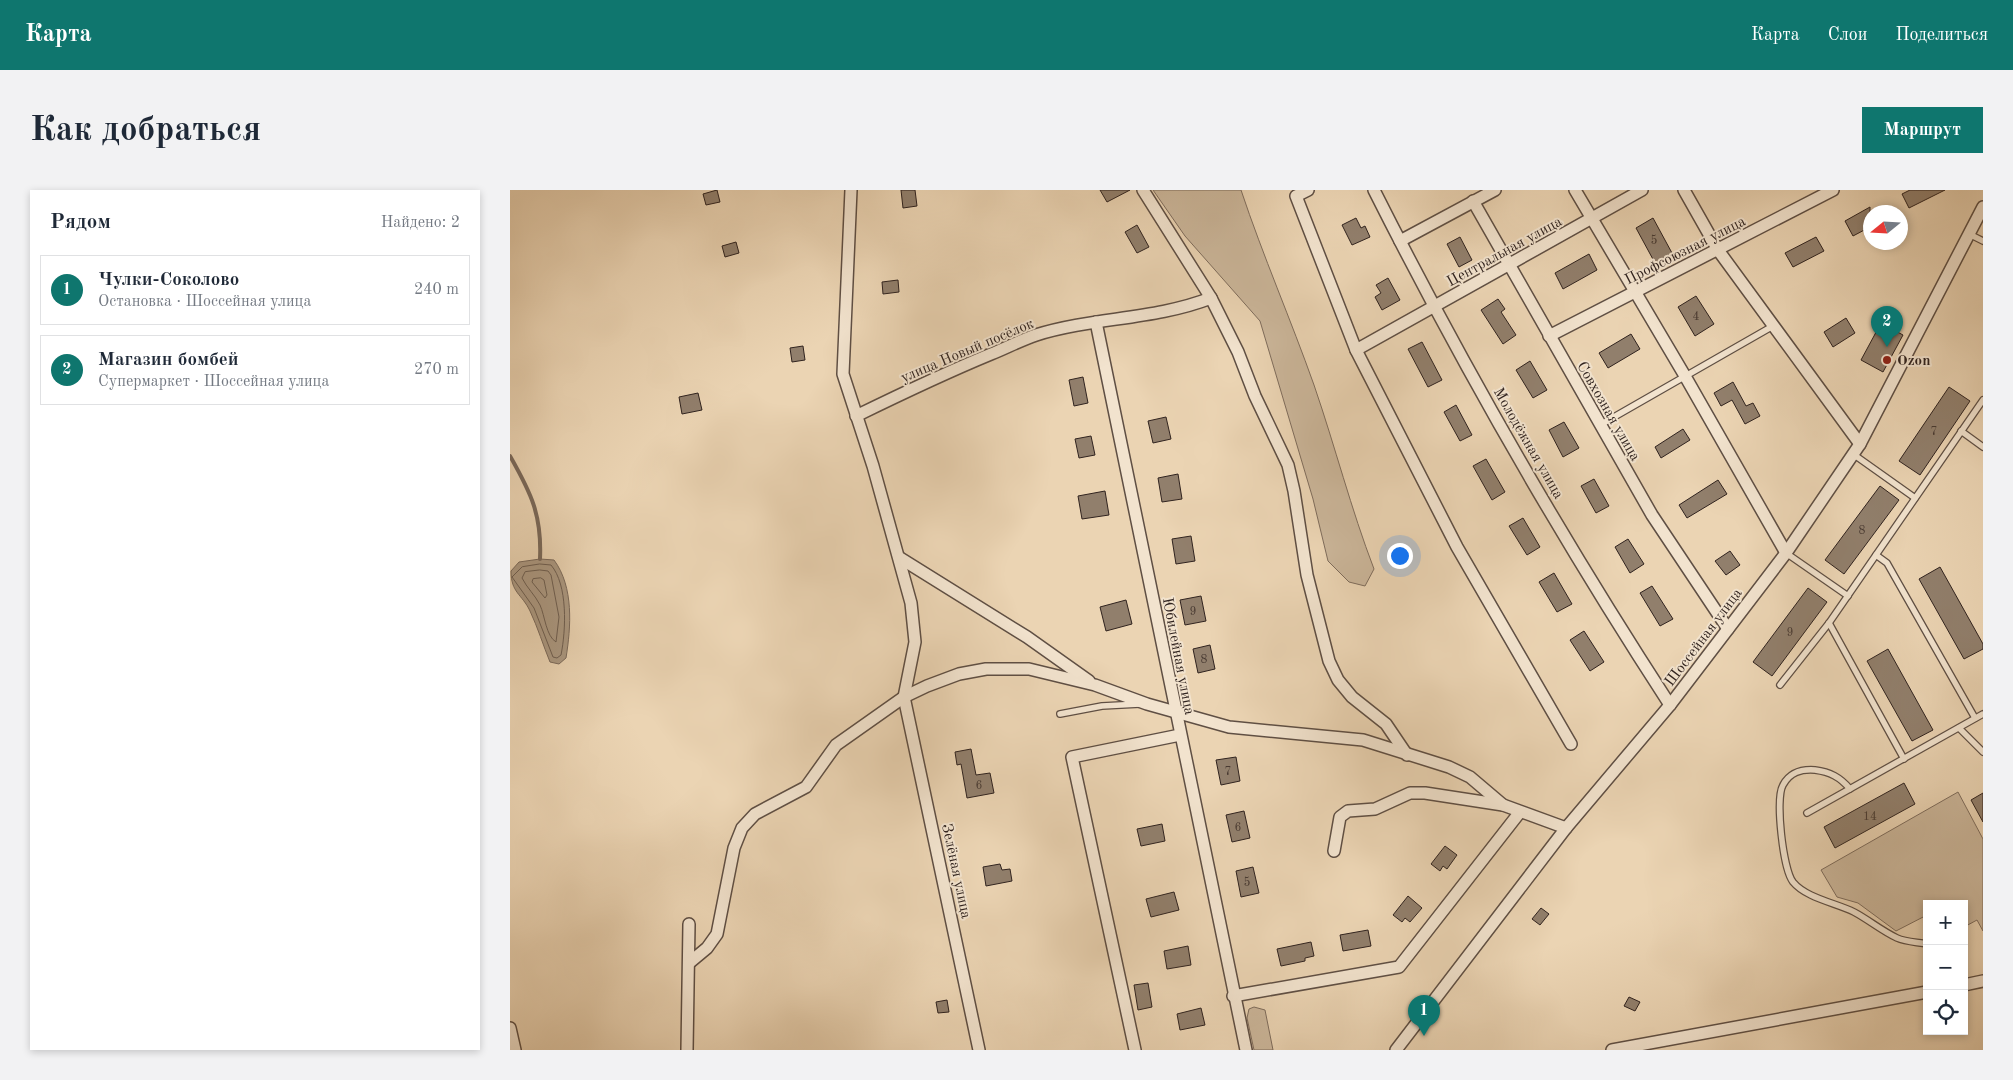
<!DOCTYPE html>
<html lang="ru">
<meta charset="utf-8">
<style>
body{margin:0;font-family:"Old Standard TT",serif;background:#f2f2f3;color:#1f2937}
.controls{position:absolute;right:15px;bottom:15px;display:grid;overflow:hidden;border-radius:0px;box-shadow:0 2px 8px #0003}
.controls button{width:45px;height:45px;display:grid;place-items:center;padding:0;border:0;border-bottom:1px solid #e0e1e3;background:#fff;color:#1f2937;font:25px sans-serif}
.compass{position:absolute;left:1353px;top:15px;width:45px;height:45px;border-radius:50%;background:#fff;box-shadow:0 2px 8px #0003;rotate:252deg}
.you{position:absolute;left:889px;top:365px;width:18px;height:18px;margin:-12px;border:4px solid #fff;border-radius:50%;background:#1a73e8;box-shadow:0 0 0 8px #1a73e833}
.badge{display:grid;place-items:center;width:32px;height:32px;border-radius:50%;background:#0f766e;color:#fff;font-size:16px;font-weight:700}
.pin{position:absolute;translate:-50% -41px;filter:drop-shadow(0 1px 2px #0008)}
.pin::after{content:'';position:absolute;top:26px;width:18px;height:15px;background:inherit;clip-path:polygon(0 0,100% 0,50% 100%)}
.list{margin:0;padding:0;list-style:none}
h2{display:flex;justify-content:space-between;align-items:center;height:65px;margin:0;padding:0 20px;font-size:21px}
h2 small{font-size:16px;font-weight:400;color:#747a83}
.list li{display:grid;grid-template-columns:32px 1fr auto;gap:15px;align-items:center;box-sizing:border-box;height:70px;margin:0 10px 10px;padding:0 10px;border:1px solid #e0e1e3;border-radius:0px}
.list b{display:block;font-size:19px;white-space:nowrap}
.list p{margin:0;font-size:16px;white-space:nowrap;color:#747a83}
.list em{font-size:16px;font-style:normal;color:#747a83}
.icon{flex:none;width:28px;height:28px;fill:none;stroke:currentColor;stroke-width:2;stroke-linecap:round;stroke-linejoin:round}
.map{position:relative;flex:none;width:1473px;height:860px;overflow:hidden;border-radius:0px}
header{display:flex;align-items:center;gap:30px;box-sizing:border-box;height:70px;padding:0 25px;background:#0f766e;color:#fff}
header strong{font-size:24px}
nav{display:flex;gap:28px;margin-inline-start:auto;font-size:18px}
.intro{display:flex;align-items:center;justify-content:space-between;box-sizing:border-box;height:120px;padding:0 30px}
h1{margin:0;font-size:35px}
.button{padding:12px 22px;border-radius:0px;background:#0f766e;color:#fff;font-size:18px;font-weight:700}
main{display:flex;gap:30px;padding:0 30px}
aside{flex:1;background:#fff;border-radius:0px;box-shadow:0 2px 8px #0003}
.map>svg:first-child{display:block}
.green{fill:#cbb69a;stroke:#7e6c5c}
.water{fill:#ab9881;stroke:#7a695a}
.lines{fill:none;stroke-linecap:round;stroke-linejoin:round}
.shore{stroke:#6e5e50;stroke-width:1}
.stream{stroke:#7a695a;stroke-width:4}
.building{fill:#917f6c;stroke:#30231f}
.service-casing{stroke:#5f4f44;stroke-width:8}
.minor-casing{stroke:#5f4f44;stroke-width:14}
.service{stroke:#f2e3ce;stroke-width:5.5}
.minor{stroke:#f2e3ce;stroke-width:11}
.poi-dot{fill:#8f2418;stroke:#f2e3ce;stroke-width:2}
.labels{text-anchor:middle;stroke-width:4;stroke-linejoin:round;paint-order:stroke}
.number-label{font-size:12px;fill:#483a32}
.street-label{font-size:15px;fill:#30231f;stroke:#f2e3ce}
.poi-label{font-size:15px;font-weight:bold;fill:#30231f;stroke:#f2e3ce;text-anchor:start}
</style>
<header>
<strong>Карта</strong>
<nav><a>Карта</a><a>Слои</a><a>Поделиться</a></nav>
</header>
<div class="intro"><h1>Как добраться</h1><a class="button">Маршрут</a></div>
<main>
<aside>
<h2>Рядом<small>Найдено: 2</small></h2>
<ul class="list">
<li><span class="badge">1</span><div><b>Чулки-Соколово</b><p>Остановка · Шоссейная улица</p></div><em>240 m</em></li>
<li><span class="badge">2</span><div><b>Магазин бомбей</b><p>Супермаркет · Шоссейная улица</p></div><em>270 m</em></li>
</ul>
</aside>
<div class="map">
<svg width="1473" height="860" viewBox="0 0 1473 860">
<rect width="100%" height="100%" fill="#ebd4b3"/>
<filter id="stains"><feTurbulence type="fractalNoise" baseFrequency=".004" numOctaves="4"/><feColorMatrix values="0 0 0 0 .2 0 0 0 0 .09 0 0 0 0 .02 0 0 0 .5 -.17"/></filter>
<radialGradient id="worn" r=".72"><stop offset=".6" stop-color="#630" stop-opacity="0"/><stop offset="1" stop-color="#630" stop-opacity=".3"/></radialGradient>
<g class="green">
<path d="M 643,0 L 731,0 C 753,66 781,130 804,195 C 825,256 841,319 864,379 L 855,396 L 839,392 L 818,371 L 803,309 L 750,131 L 675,46 Z"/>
<polygon points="1448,602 1473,649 1473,741 1467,730 1454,737 1454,714 1417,714 1417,725 1386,741 1348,713 1327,707 1311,680"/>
<polygon points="744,817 755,820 763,860 744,860 737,828 739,819"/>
</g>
<path class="water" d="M 30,369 L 44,370 C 64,397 61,437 56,468 L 49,474 L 40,472 C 33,455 28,438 20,421 C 12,404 1,403 1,381 L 9,372 Z"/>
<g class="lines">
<g class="shore">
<path d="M 30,374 L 41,375 C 58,395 56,440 51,465 L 47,468 L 43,467 L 24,418 L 2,387 L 12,377 Z"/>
<path d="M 30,380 L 38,381 L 41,385 L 49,427 L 46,452 C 36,446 35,426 30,415 C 25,405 17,398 12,388 L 15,382 Z"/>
<polygon points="31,388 34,390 37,405 35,408 22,392 23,389"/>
</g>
<path class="stream" d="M 0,266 C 21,303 32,325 30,369"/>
</g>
<g class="building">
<polygon points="207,0 210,12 196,15 193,4"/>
<polygon points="391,0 405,0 407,16 393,18"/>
<polygon points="590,0 620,0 597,12"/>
<polygon points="1400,0 1435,0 1399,18 1392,4"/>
<polygon points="1360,17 1360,37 1343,46 1335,31"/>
<polygon points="846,28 851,38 855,36 860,47 842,55 832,35"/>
<polygon points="1143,28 1162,63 1145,73 1126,38"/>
<polygon points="627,35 639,57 627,63 615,42"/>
<polygon points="950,47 962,70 949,77 937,54"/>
<polygon points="1306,47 1314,61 1283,77 1275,63"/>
<polygon points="226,52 229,63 215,67 212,56"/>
<polygon points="1079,64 1087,80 1053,99 1045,83"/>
<polygon points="878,88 890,110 872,120 865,107 871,103 866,95"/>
<polygon points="388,90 389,102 373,104 372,92"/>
<polygon points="1186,106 1204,134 1185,146 1168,117"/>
<polygon points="988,109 995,119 991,122 1006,145 993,154 971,120"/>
<polygon points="1336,128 1345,143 1323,157 1314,142"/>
<polygon points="1371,133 1393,145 1373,182 1351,170"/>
<polygon points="1121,144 1130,159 1098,178 1089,163"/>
<polygon points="912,152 932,190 918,197 898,159"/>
<polygon points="293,156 295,170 282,172 280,158"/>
<polygon points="1020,171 1037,200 1023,208 1006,180"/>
<polygon points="573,187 578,213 564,216 559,190"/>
<polygon points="1223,192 1236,216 1243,213 1250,226 1235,234 1222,210 1211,216 1204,203"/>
<polygon points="1439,197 1460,211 1410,285 1389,271"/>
<polygon points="188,203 192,220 172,224 169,207"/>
<polygon points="946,215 962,245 950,251 934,222"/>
<polygon points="656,227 661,249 643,253 638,231"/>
<polygon points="1054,232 1069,258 1053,267 1039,240"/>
<polygon points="1173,239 1180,250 1151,268 1145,257"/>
<polygon points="581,246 585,265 569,268 565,249"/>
<polygon points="976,269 995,302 982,310 963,276"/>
<polygon points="668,284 672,309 652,312 648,288"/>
<polygon points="1084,289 1099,316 1086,323 1071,296"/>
<polygon points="1208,290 1217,304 1177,328 1169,315"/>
<polygon points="1370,296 1389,310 1334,384 1315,370"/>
<polygon points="595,301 599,325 572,329 568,306"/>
<polygon points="1013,328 1030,357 1017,365 999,336"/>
<polygon points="681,346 685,371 666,374 662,349"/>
<polygon points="1118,349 1134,374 1120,383 1105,357"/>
<polygon points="1220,361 1230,375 1216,385 1205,371"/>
<polygon points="1430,377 1473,454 1473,459 1454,469 1409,389"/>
<polygon points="1044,383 1062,414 1047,422 1029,392"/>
<polygon points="1142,396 1163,429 1150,436 1130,403"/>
<polygon points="1298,398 1317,412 1262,486 1243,472"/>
<polygon points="691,406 696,431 675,435 670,410"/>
<polygon points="616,410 622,434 596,441 590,417"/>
<polygon points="1074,441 1094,472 1080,481 1060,450"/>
<polygon points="700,455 705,479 688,483 683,459"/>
<polygon points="1378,459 1423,540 1402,551 1357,471"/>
<polygon points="461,559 466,585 480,583 484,603 457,608 451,574 447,575 445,562"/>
<polygon points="726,567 730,591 711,595 706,570"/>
<polygon points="1394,593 1405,614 1325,658 1314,637"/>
<polygon points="1473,603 1473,632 1461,610"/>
<polygon points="734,621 740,648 722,652 716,625"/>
<polygon points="652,634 655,651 631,656 627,639"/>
<polygon points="935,656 947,665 937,679 933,676 930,681 921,674"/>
<polygon points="490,674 492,680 500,679 502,691 476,696 473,677"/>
<polygon points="743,677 749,703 731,707 726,681"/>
<polygon points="664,702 669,720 641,727 636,709"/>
<polygon points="898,706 912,718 900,732 895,728 892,732 883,725"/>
<polygon points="1031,718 1039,724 1030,735 1022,729"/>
<polygon points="858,740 861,756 833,761 830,745"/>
<polygon points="801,752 804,766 795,768 795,771 771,776 767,759"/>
<polygon points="678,756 681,775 657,779 654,761"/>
<polygon points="638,793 642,817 628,820 624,795"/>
<polygon points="1119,807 1130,812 1125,821 1114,816"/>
<polygon points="437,810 439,822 428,823 426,812"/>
<polygon points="691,818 695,835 670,840 667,824"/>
</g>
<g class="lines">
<defs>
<g id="service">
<polyline points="1459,44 1473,51"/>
<polyline points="1090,235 1263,136"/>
<polyline points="1451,241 1473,257"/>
<polyline points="1343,264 1405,308"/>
<polyline points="1276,363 1338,406"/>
<polyline points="1366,365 1377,373 1465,528"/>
<polyline points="1319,433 1394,569"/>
<polyline points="1270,495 1319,433 1473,210"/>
<polyline points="550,524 592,516 630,514"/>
<polyline points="1449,538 1473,562"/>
<path d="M 1340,599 C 1330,587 1320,582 1305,580 C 1291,579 1280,582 1273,595 C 1265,609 1273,679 1283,692 C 1296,708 1326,713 1344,722 C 1359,730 1372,741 1387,748 C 1396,752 1407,752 1417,754"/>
<polyline points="1297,623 1473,524"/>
</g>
<g id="minor">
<polyline points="341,0 333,184 363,276 401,413 405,452 394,507 469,860"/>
<polyline points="633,0 701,108 728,162 745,206 778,275 784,301 797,385 819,471 828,490 842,507 876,534 897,565"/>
<polyline points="798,0 786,6 846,160 947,357 1061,554"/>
<path d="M 864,0 C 953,177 1052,349 1160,515"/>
<polyline points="1065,0 1175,186 1276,363"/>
<polyline points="1174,0 1208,60 1350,254"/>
<polyline points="963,11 1142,325 1218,439"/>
<polyline points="890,51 985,0"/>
<polyline points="586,132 736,860"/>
<polyline points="1039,146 1323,0"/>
<polyline points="846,160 1132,0"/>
<path d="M 346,226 C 391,204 435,183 481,164 C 496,158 511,150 526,145 C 584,127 644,130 701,108"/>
<polyline points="390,368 517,447 579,491"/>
<polyline points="824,661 830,627 838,621 865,619 900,603 915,603 993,615 1056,638"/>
<polyline points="179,773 197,758 207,744 224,658 232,638 245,624 296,597 326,555 394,507 417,496 449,484 476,479 519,479 585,495 637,514 719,537 853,550 939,577 960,587 993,615"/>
<polyline points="1454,795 1473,791"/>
<polyline points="723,806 889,777 1010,622"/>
<polyline points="0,838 5,860"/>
<polyline points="177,860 179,734"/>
<polyline points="625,860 562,567 670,545"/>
<polyline points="886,860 1056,638 1160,515 1276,363 1350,254 1473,17"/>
<polyline points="1102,860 1417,802"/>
</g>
</defs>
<use href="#service" class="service-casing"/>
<use href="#minor" class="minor-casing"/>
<use href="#service" class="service"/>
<use href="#minor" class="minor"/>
</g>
<circle class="poi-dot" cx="1377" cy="170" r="5"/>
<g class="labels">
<g class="number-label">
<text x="1144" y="54">5</text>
<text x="1186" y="130">4</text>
<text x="1424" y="245">7</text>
<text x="1352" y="344">8</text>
<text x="683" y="425">9</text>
<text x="1280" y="446">9</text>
<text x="694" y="473">8</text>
<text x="718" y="585">7</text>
<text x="469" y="599">6</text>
<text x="1360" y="630">14</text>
<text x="728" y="641">6</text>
<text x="737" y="696">5</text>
</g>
<g class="street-label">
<text transform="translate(1175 60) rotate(-27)" y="5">Профсоюзная улица</text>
<text transform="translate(994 61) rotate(-29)" y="5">Центральная улица</text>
<text transform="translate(457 160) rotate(-23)" y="5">улица Новый посёлок</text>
<text transform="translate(1099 221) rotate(60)" y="5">Совхозная улица</text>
<text transform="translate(1019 253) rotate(60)" y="5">Молодёжная улица</text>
<text transform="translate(1193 447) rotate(-53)" y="5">Шоссейная улица</text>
<text transform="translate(669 466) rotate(79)" y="5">Юбилейная улица</text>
<text transform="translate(447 681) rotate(78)" y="5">Зелёная улица</text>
</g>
<g class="poi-label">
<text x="1387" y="175">Ozon</text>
</g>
</g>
<rect width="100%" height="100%" filter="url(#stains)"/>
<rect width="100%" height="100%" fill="url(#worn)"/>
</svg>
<div class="controls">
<button>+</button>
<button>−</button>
<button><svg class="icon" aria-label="locate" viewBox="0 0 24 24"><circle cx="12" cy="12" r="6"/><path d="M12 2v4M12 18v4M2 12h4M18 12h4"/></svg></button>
</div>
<svg class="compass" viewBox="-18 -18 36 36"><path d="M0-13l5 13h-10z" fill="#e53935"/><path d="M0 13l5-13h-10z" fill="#747a83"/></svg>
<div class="you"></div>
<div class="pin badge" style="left:914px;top:846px">1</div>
<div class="pin badge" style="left:1377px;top:157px">2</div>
</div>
</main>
